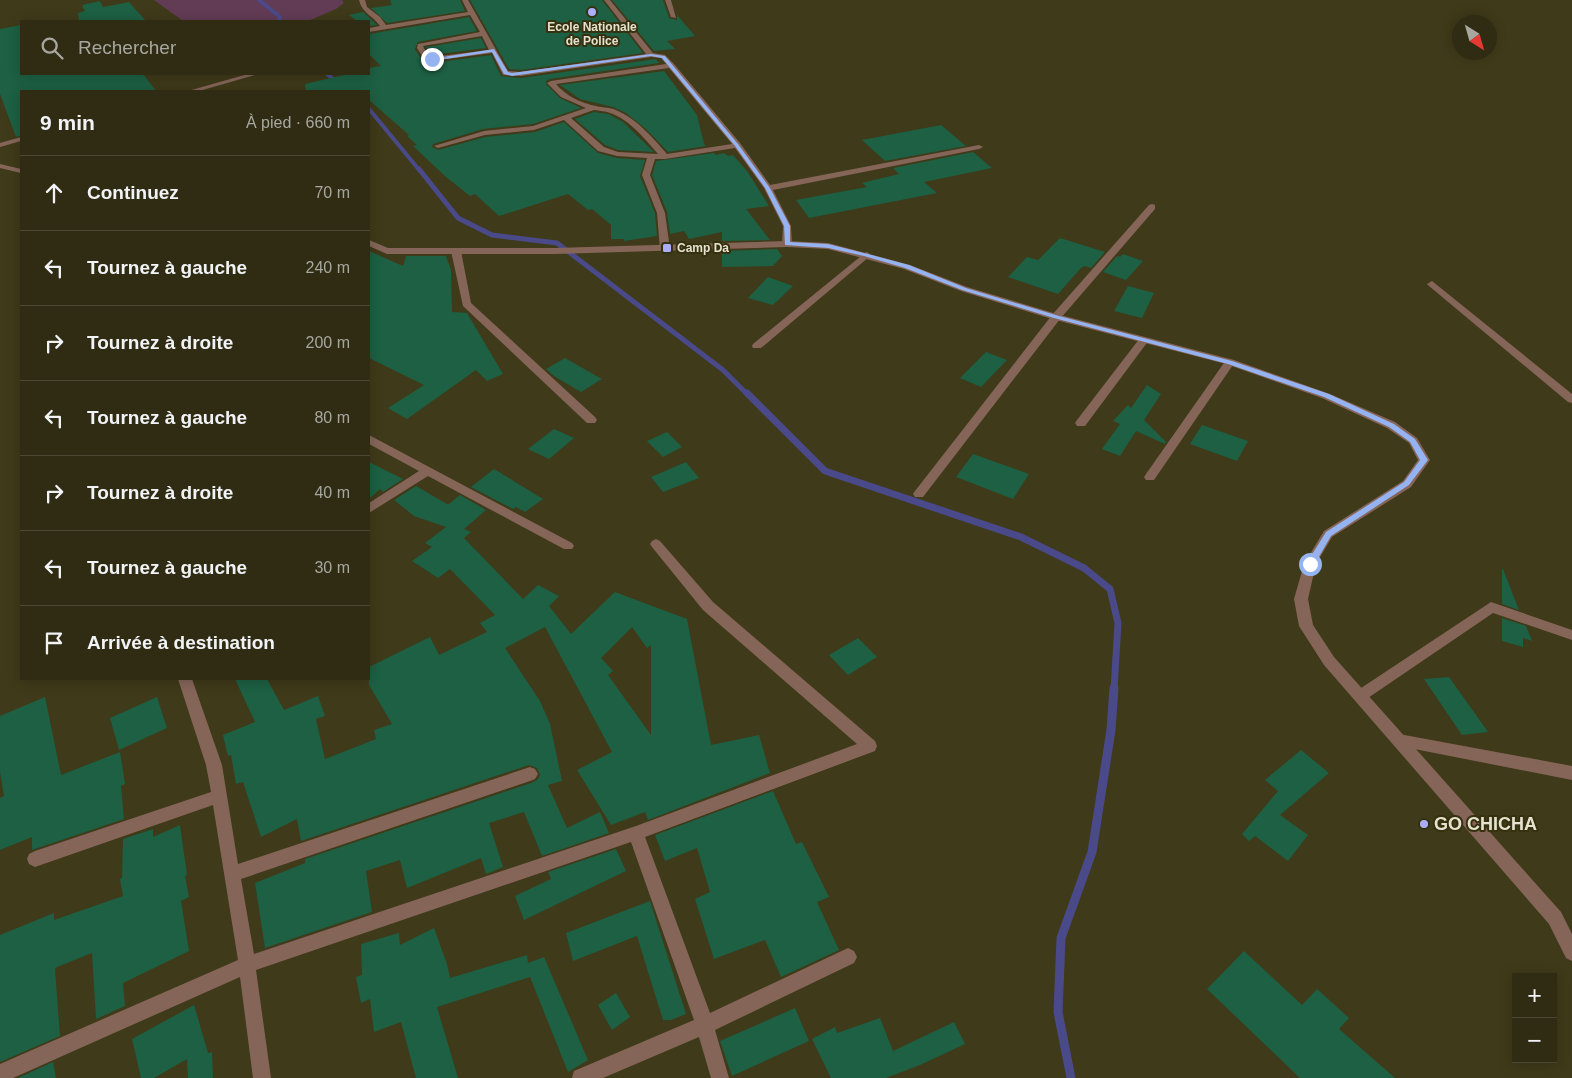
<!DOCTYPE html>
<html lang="fr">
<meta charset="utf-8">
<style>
body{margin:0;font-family:Helvetica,sans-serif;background:#37341c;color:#f1f3f6}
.controls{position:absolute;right:15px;bottom:15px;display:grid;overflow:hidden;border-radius:0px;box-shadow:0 2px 12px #0003}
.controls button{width:45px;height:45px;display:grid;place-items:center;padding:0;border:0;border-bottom:1px solid #4a4833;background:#2f2c13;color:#f1f3f6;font:25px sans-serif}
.compass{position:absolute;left:1452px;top:15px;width:45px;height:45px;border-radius:50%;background:#2f2c13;box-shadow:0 2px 12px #0003;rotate:143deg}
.stop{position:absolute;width:15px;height:15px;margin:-11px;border:4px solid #95b2f1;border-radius:50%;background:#fff}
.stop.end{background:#95b2f1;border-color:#fff;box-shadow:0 1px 5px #0008}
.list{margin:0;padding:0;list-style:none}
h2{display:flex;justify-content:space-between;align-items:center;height:65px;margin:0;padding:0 20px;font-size:21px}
h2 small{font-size:16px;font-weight:400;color:#a7a7a0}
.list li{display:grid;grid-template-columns:32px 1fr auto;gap:15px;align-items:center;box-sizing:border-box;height:75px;padding:0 20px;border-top:1px solid #4a4833}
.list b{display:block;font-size:19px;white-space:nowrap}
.list em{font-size:16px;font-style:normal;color:#a7a7a0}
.icon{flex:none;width:28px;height:28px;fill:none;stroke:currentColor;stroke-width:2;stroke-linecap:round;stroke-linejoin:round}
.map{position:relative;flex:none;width:1572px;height:1078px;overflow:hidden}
.search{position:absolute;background:#2f2c13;box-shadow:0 2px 12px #0003;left:20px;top:20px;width:350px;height:55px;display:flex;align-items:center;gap:12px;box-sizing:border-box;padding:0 18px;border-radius:0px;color:#a7a7a0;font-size:19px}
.panel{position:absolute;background:#2f2c13;box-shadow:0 2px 12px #0003;left:20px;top:90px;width:350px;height:590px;border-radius:0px}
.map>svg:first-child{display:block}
.green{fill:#623b54}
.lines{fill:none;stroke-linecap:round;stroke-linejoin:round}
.stream-far3{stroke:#4a4a8a;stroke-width:4}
.stream-far2{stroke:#4a4a8a;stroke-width:5}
.stream-far1{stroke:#4a4a8a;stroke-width:7}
.stream{stroke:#4a4a8a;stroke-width:9}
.building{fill:#1d6043;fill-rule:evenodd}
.minor{fill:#866559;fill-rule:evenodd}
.tertiary{fill:#866559;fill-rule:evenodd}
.route{fill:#95b2f1}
.poi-dot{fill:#abaffb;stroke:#35300e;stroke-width:2}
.labels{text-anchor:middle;stroke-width:4;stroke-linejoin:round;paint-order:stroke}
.far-poi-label{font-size:12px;font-weight:bold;fill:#e5e2d0;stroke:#35300e}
.near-poi-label{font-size:18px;font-weight:bold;fill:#e5e2d0;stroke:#35300e;text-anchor:start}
</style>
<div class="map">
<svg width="1572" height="1078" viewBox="0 0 1572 1078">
<rect width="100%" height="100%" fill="#3f3a19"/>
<polygon class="green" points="154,0 342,0 344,3 336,9 308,21 183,21"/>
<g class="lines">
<g class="stream-far3">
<polyline points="259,0 280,17 279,21"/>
<polyline points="327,74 348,91"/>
<polyline points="369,109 420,171"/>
</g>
<polyline class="stream-far2" points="419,169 458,218 492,235 557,243 723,370 748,395"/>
<polyline class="stream-far1" points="747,393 825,471 1021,537 1084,568 1110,589 1118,623 1114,690"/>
<polyline class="stream" points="1071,1078 1058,1012 1061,938 1092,852 1111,730 1114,688"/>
</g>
<g class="building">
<polygon points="390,0 460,0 465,11 387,23 371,8 392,5"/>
<polygon points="470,0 602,0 643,53 521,70 509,69"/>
<polygon points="612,0 663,0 669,18 677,20 677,15 695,36 667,41 675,49 654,51"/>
<polygon points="100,1 103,7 129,2 146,21 79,21 78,13 85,11 82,5"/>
<polygon points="363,12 373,21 377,25 369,26 369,21 357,21 349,15"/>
<polygon points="469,17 477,31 418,42 415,49 422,60 432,63 491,55 501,76 521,78 656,59 659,63 550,79 546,81 546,84 560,98 581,108 533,124 483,129 433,144 432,147 438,150 485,137 535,132 564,122 598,153 617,158 645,160 640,176 655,213 657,236 624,241 624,239 611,239 611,225 592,209 588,210 568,194 499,216 475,194 470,196 446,177 413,146 417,145 407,136 409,135 369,100 369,91 306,91 305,84 348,74 369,74 369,68 381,66 369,54 369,34"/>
<polygon points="21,25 21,74 143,74 156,91 21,91 21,135 16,137 0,94 0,29"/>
<polygon points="481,38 486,48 432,55 429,54 426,47"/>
<polygon points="664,71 697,115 704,144 706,146 668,152 646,129 626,113 613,107 580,99 560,85"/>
<polygon points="594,112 608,114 623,122 654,152 618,150 605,145 575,119"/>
<polygon points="941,125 966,146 885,161 862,140"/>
<polygon points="973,152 992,168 924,182 937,193 809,218 796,200 867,187 862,183 899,174 893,168"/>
<polygon points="714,153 716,155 724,153 728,156 733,155 747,171 769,206 746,209 770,240 722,241 722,232 689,239 684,231 670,234 667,212 652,175 656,161"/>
<polygon points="1060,238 1105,252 1091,268 1085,266 1081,268 1058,294 1008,277 1027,257 1038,260"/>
<polygon points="777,249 782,256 773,266 722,267 722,251"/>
<polygon points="369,251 403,266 406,256 446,256 451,270 452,312 467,313 503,374 487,381 476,370 407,419 388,408 424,385 369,358"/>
<polygon points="1123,254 1143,261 1126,280 1103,272 1117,256 1120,257"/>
<polygon points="768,277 793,286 773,305 748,298"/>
<polygon points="1128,286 1154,293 1142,318 1114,311"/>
<polygon points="986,352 1007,360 981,387 960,378"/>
<polygon points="565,358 602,379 581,392 554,376 546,369"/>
<polygon points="1147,385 1161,394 1144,420 1166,442 1165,444 1136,431 1120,456 1102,449 1120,424 1113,421 1128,405 1131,408"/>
<polygon points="1202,425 1248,441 1237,461 1190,444"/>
<polygon points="554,429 574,438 549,459 528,449"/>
<polygon points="667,432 682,447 663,457 647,441"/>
<polygon points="973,454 1029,474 1013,499 956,477"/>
<polygon points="369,462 403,479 383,492 380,489 369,499"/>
<polygon points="686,462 699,478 663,492 651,477"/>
<polygon points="494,469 543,499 525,512 516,507 513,509 471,487"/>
<path d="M 416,486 L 447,504 L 449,504 L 460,495 L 486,510 L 464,529 L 471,532 L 464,538 L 523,599 L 538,585 L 559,596 L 549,606 L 571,634 L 615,592 L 687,619 L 711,745 L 759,735 L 770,773 L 648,820 L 645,812 L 611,825 L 577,770 L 612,752 L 545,627 L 505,648 L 540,701 L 550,724 L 562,781 L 548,785 L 567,828 L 600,812 L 609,833 L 542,856 L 524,812 L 489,823 L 503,867 L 486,874 L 481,858 L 407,888 L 400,860 L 366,871 L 372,912 L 265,948 L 255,883 L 305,863 L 305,859 L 531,783 L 537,780 L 540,775 L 537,768 L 529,765 L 301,841 L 297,819 L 261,837 L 243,782 L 236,784 L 231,755 L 228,756 L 223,735 L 255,722 L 235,679 L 267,679 L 284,710 L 318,696 L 325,716 L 316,719 L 325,759 L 376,739 L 374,730 L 392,724 L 369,685 L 369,667 L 430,637 L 439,655 L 487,632 L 480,623 L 495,615 L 450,569 L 438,578 L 412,561 L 432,547 L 425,543 L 446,527 L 414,516 L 394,500 ZM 632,627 L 647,648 L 651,645 L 651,735 L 608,675 L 613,671 L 601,658 Z"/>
<polygon points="1502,569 1503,569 1519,610 1502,604"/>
<polygon points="1502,618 1526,626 1532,641 1523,638 1523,647 1502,641"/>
<polygon points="858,638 877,657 848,675 829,655"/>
<polygon points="1449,677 1488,732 1462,735 1424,679"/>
<polygon points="45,697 61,775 120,752 125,784 121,786 124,819 32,850 32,837 0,850 0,798 4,796 0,772 0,716"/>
<polygon points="157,697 167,728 119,750 110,718"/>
<polygon points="1301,750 1329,773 1280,815 1308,835 1288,861 1255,836 1249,841 1242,834 1278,791 1265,780"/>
<polygon points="773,791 796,844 802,842 829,897 817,902 839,950 781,977 765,940 714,959 695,899 710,892 697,848 665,861 655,835"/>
<polygon points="180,825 187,875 185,876 189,897 181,901 189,951 123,983 125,1006 96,1019 92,953 57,967 55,969 60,1036 0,1062 0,935 54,913 54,920 123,896 120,879 122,878 123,839 153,829 153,837"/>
<polygon points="616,849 626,871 524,920 515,896 551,879 548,872"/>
<polygon points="650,901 686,1014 671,1020 663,1020 637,936 573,961 566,933"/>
<polygon points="434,928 447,964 450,978 527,955 528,963 544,957 588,1060 568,1072 530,977 437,1007 458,1078 416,1078 401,1022 374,1032 370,999 361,1003 356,977 362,975 361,944 399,933 400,945"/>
<polygon points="1244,951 1302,1005 1317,989 1349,1018 1339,1029 1395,1078 1300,1078 1207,989"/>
<polygon points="616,993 630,1017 612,1030 598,1005"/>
<polygon points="194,1005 208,1053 212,1052 213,1078 188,1078 187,1059 154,1078 141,1078 132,1039"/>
<polygon points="795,1008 809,1041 732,1076 720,1041"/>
<polygon points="880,1018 893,1051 954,1022 965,1044 920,1065 886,1078 831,1078 812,1039 835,1027 837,1033"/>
<polygon points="53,1062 56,1078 18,1078"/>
</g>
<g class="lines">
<g class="minor">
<path d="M 359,0 L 365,0 L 367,7 L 380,17 L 386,25 L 468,12 L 462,0 L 468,0 L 508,71 L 521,72 L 646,54 L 604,0 L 610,0 L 653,53 L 665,55 L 674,64 L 740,143 L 770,185 L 979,145 L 983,147 L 979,149 L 773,190 L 791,226 L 792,244 L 787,247 L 782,244 L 783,226 L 764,188 L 735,148 L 665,159 L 655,159 L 650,175 L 665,213 L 670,249 L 665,252 L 660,249 L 657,213 L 642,175 L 647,158 L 617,156 L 598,151 L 564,120 L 534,130 L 485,135 L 438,148 L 434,146 L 484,131 L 533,126 L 586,108 L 561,97 L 547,83 L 551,81 L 666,64 L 661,58 L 651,57 L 521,76 L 503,75 L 492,53 L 432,61 L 424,59 L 417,48 L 418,44 L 480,32 L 470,15 L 369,32 L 369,28 L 380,26 C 373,16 362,13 359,0 ZM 482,36 L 489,50 L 432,57 L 428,56 L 423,46 L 429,45 ZM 669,68 L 732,144 L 667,154 C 653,138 638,120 618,111 C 611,107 603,108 596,106 C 581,103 566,96 556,84 ZM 594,110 C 600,111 605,111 610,113 C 629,119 646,140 658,154 L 618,152 L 604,147 L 571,118 Z"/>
<polygon points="665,0 671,0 676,18 671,17"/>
<polygon points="248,74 259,74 199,91 188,91"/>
<polygon points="21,137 21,141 0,147 0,143"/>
<polygon points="1152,204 1155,205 1155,209 1060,319 923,497 915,497 913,494 915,491 1052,315 1149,205"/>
<polygon points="456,248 461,251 471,303 595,417 597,420 595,423 587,423 463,306 451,251"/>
<polygon points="866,252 869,253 869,257 761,348 753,348 752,346 753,344"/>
<polygon points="1432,281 1572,394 1572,403 1568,402 1429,286 1427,284"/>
<polygon points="1144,337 1149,340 1085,426 1077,426 1075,423 1077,420 1140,338"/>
<polygon points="1230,359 1235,362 1154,480 1146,480 1144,477 1146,474 1226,360"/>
<polygon points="369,435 572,543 574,546 572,549 564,549 428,476 369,513 369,503 419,471 369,444"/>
<polygon points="656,539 660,541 713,602 875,741 877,746 875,751 645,837 710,1013 848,948 854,951 857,957 854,963 715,1030 729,1078 711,1078 699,1037 603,1078 572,1078 574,1071 694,1020 631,842 256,970 271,1078 253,1078 240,977 13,1078 0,1078 0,1064 238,960 213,805 35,867 29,864 27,859 29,854 35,851 211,792 206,765 178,679 192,679 222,765 238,864 530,767 535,769 538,774 535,779 530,781 241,879 254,954 636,826 857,744 703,610 652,547 650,544 652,541"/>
<polygon points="1491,602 1572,630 1572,640 1493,613 1365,700 1360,702 1355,700 1353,696 1355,692"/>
<polygon points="1399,734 1572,766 1572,780 1399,746 1394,744 1392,740 1394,736"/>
</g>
<g class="tertiary">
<polygon points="0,164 21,169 21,173 0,168"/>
<polygon points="369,240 388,248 555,248 787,241 828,243 910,265 967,287 1060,315 1234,360 1330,394 1395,422 1417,438 1430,460 1411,487 1332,537 1316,564 1308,599 1313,625 1334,657 1561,912 1572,934 1572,961 1566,958 1549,924 1324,665 1299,626 1294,599 1304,564 1324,531 1403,481 1418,460 1409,443 1387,428 1322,398 1226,364 1052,319 961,291 904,269 828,249 787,247 555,254 387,254 369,246"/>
</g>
</g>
<polygon class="route" points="494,49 508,72 512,73 651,54 665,56 738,144 770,188 790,226 790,242 828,244 868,254 909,265 966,288 1059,316 1232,361 1329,394 1394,424 1415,439 1428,460 1409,485 1331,536 1313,567 1307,567 1306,564 1326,532 1404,482 1420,460 1410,442 1389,427 1324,397 1228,364 1054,318 962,290 905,268 864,256 828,248 785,245 784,226 765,188 735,146 662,58 651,56 512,76 504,74 492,52 432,61 430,59"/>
<g class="poi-dot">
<circle cx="592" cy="12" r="5"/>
<rect x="662" y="243" width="10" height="10" rx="2.5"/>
<circle cx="1424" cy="824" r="5"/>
</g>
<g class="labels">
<g class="far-poi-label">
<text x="592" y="31">Ecole Nationale<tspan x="592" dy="14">de Police</tspan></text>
<text x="677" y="252" text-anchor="start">Camp Da</text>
</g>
<g class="near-poi-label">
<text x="1434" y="830">GO CHICHA</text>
</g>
</g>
</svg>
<div class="controls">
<button>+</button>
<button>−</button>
</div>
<svg class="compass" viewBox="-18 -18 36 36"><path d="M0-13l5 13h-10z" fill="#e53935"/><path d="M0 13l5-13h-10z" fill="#a7a7a0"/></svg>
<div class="stop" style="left:1310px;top:564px"></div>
<div class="stop end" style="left:432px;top:59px"></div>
<div class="search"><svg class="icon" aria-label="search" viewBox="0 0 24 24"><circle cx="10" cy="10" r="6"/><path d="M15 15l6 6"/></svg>Rechercher</div>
<section class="panel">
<h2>9 min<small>À pied · 660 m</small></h2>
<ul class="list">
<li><svg class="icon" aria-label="ahead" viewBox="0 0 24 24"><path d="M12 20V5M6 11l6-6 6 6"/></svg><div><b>Continuez</b></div><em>70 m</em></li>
<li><svg class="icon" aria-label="left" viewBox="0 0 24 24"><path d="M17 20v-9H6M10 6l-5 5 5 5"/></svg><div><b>Tournez à gauche</b></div><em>240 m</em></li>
<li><svg class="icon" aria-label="right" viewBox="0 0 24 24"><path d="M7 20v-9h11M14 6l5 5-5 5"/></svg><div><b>Tournez à droite</b></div><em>200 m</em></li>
<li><svg class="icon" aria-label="left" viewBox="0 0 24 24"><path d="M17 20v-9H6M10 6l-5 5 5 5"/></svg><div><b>Tournez à gauche</b></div><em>80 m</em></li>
<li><svg class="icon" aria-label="right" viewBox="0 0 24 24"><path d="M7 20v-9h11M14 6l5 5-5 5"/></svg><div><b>Tournez à droite</b></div><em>40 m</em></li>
<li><svg class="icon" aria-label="left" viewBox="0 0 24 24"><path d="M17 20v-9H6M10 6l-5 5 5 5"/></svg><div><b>Tournez à gauche</b></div><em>30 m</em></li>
<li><svg class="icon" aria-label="arrive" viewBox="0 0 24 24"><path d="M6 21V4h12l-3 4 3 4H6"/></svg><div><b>Arrivée à destination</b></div></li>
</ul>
</section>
</div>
